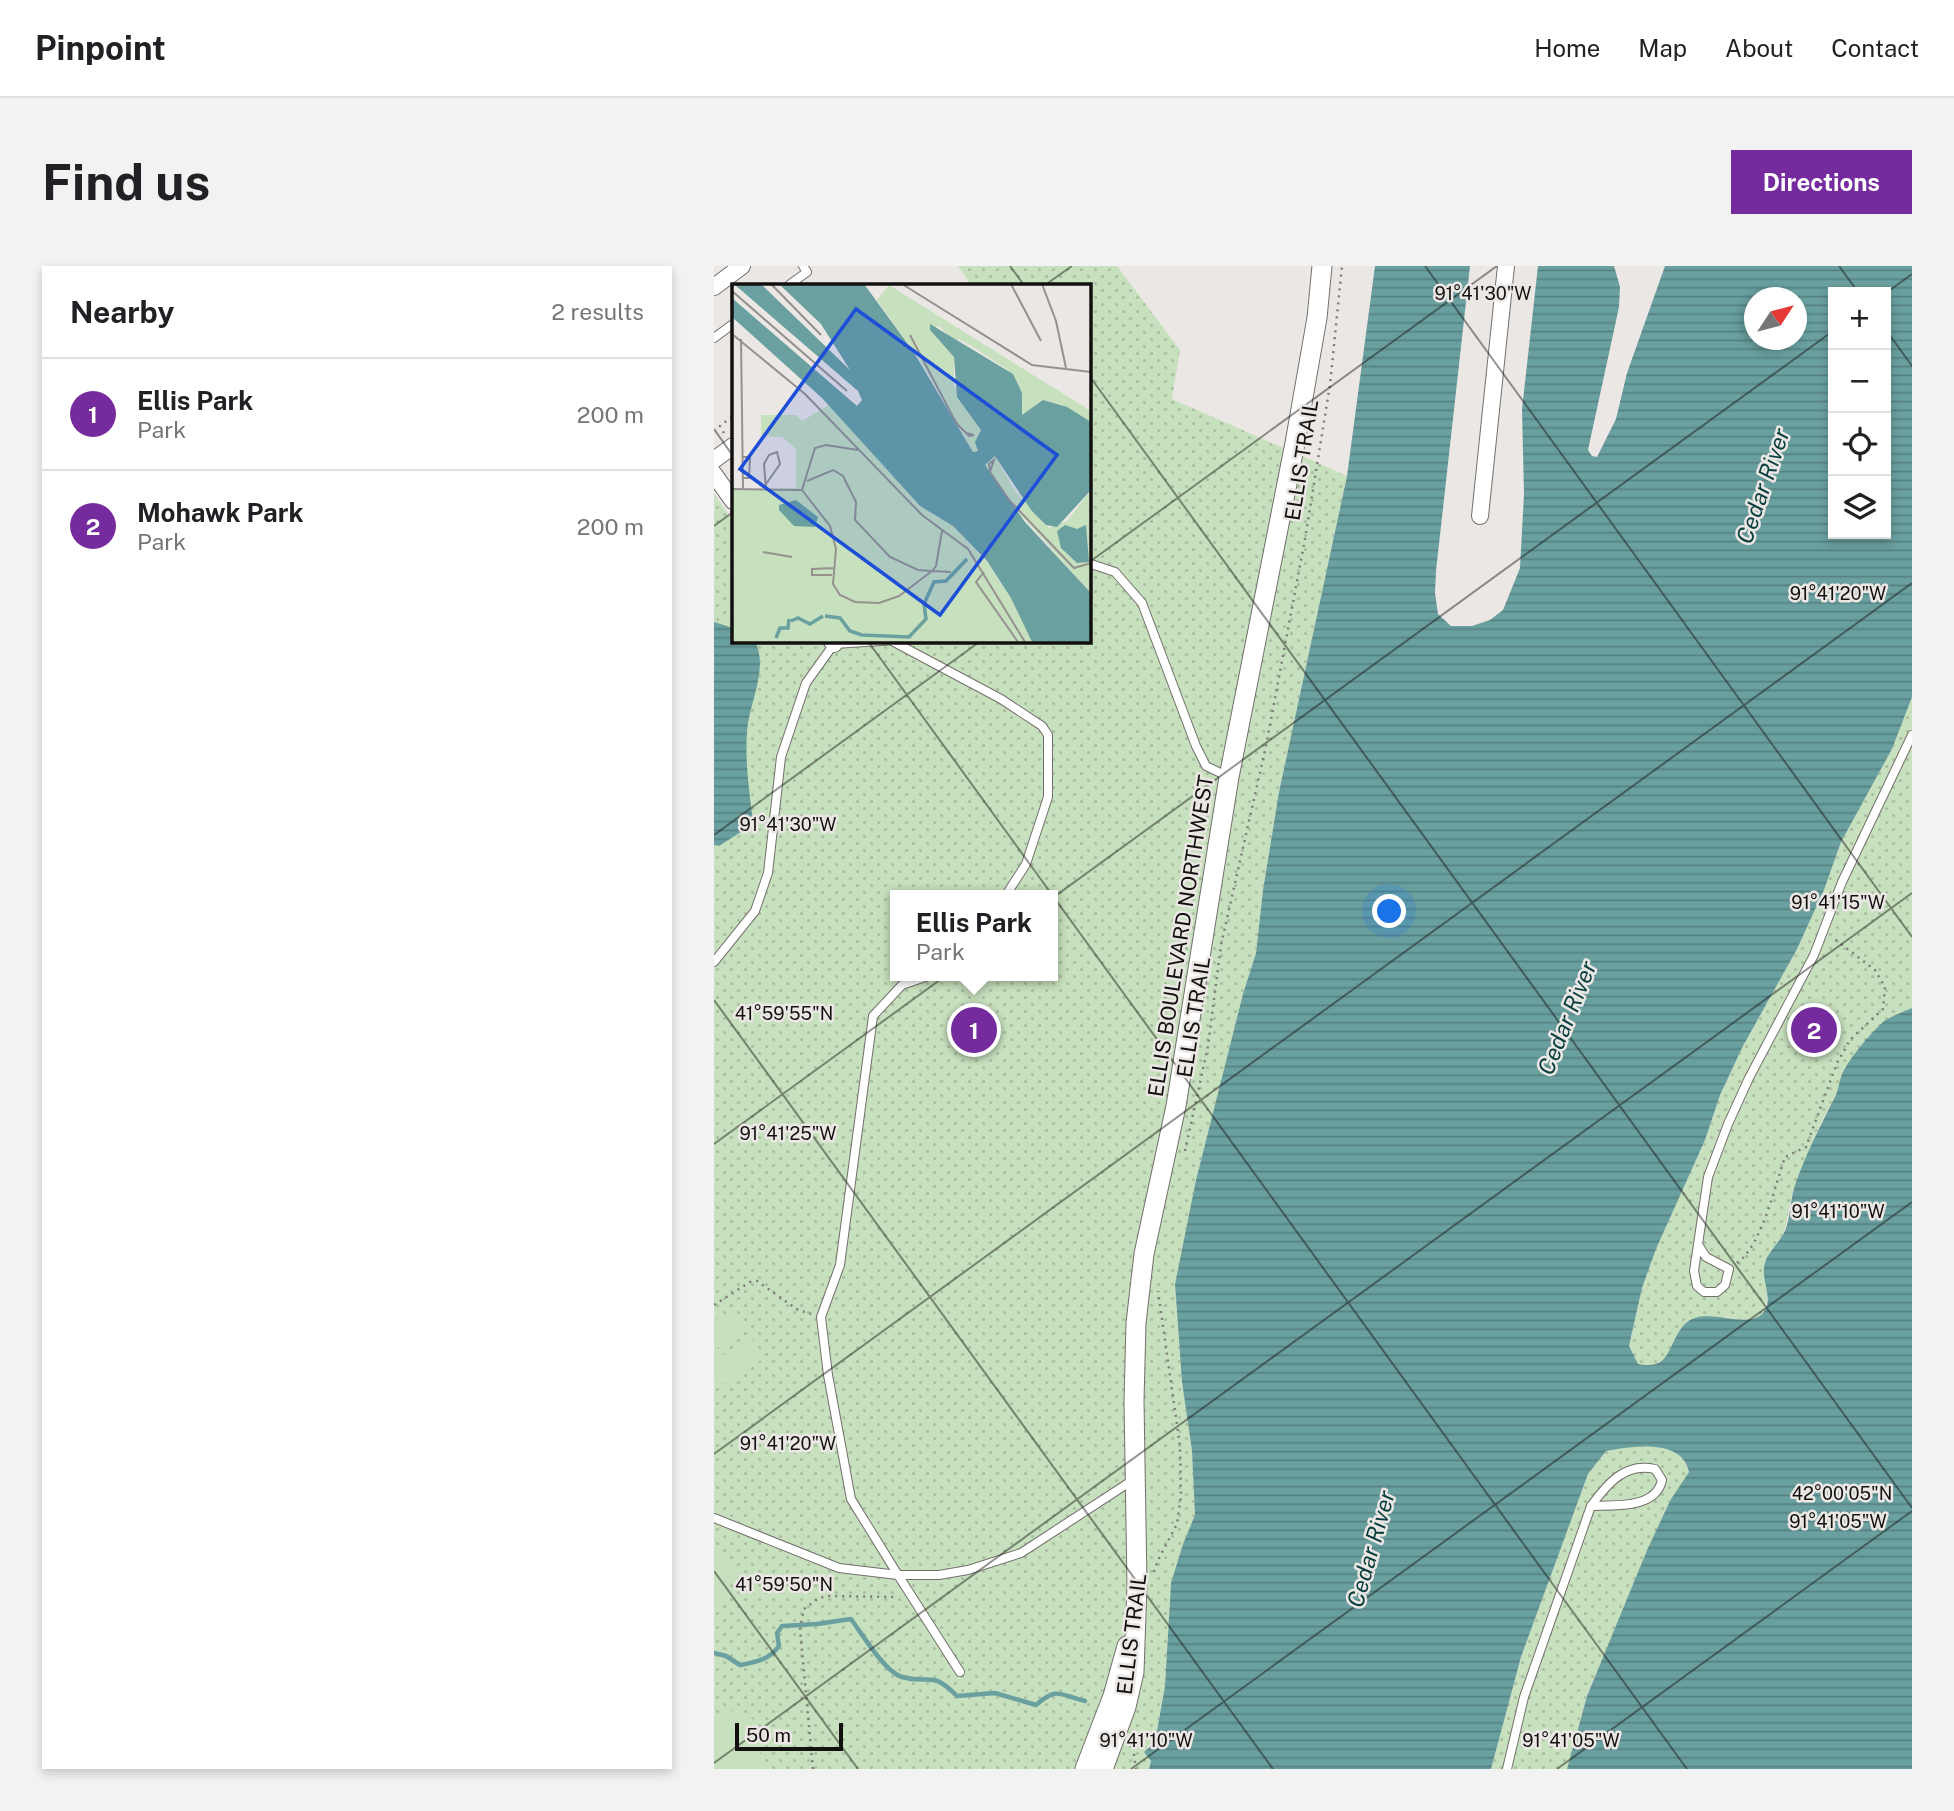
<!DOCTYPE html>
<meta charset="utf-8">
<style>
body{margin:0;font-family:"Public Sans",sans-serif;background:#f2f2f2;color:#202124}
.controls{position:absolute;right:21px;top:21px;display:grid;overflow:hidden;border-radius:0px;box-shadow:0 4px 10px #0003}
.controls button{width:63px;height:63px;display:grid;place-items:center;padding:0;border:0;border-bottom:2px solid #e0e0e0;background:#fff;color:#202124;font:35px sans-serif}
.compass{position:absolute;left:1030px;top:21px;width:63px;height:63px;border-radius:50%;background:#fff;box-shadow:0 4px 10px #0003;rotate:54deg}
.scale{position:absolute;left:21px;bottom:18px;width:108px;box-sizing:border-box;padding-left:7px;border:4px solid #131110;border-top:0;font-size:19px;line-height:24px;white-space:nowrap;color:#131110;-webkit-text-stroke:5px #ebe7e4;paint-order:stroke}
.you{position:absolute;left:676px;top:646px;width:24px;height:24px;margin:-18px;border:5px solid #fff;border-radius:50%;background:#1a73e8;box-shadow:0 0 0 10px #1a73e833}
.badge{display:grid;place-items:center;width:46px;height:46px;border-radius:50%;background:#752b9e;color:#fff;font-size:23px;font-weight:700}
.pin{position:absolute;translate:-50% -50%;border:4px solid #fff;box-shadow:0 2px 7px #0006}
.popup{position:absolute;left:176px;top:624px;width:168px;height:91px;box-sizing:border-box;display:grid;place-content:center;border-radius:0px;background:#fff;filter:drop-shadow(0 2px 5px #0005);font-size:23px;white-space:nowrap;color:#757577}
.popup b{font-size:26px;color:#202124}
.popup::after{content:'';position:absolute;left:50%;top:100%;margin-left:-14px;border:14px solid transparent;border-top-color:#fff}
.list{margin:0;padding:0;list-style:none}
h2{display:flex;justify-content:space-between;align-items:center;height:91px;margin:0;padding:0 28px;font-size:30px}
h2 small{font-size:23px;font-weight:400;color:#757577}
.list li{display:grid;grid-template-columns:46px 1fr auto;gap:21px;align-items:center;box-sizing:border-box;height:112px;padding:0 28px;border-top:2px solid #e0e0e0}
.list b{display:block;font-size:26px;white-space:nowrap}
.list p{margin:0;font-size:23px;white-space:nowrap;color:#757577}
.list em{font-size:23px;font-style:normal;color:#757577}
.icon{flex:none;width:38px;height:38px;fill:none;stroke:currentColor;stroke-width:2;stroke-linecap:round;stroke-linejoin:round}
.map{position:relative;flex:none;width:1198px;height:1503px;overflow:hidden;border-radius:0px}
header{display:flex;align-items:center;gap:42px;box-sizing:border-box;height:98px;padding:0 35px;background:#fff;border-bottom:2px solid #e0e0e0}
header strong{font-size:33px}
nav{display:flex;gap:38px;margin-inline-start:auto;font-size:24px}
.intro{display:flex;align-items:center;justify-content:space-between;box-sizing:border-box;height:168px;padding:0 42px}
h1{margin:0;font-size:49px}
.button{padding:18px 32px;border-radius:0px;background:#752b9e;color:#fff;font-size:24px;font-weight:700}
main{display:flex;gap:42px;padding:0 42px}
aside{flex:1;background:#fff;border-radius:0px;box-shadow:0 4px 10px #0003}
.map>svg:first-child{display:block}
.grass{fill:url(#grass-dots);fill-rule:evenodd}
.pitch{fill:#c7e0bd}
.water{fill:url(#water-rules);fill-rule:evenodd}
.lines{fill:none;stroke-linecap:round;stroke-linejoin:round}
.stream{stroke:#6aa0a0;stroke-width:4.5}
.service-casing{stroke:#73706c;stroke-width:10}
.minor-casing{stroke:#73706c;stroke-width:18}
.tertiary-casing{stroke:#73706c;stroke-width:21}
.path{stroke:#7e7b79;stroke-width:2.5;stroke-dasharray:2 5;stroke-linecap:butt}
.service{stroke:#fff;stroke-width:8}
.minor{stroke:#fff;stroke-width:16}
.tertiary{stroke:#fff;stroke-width:19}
.ticks{fill:none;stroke:#131110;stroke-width:2;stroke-opacity:0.45}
.labels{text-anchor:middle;stroke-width:5;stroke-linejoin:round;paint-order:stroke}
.street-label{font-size:21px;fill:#131110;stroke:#ebe7e4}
.water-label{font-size:23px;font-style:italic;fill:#0a3f3f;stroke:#ebe7e4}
.inset-river{fill:none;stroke:#6aa0a0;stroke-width:3.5}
.inset-road{fill:none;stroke:#95918f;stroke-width:2}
.view{fill:#1d4ed8;fill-opacity:0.15;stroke:#1d4ed8;stroke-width:3.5}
.inset-edge{fill:none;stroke:#131110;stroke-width:3.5}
.ticks-label{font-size:18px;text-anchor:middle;fill:#131110;stroke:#ebe7e4;stroke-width:5;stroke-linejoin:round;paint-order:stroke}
</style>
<header>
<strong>Pinpoint</strong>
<nav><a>Home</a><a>Map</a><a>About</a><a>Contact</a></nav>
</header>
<div class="intro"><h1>Find us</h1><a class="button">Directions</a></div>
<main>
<aside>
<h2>Nearby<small>2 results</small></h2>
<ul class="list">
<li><span class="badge">1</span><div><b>Ellis Park</b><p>Park</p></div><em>200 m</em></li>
<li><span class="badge">2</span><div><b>Mohawk Park</b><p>Park</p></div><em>200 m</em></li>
</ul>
</aside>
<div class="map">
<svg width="1198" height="1503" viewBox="0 0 1198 1503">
<defs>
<pattern id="grass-dots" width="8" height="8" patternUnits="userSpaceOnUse" patternTransform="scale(1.75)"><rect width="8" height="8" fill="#c7e0bd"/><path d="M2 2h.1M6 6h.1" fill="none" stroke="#aabfa1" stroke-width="1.8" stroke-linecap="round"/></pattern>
<pattern id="water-rules" width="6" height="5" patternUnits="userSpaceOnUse" patternTransform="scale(1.75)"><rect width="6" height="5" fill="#6aa0a0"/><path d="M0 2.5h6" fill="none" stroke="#568181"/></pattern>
</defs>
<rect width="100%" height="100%" fill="#ebe7e4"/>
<g class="grass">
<path d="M 244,0 L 403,0 L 466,84 L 458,133 L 633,210 L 565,526 L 549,624 L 542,687 L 529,728 L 482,914 L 461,1018 L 468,1116 L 478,1185 L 481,1249 L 469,1278 L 457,1317 L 451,1420 L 441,1476 L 433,1481 L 437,1495 L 435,1503 L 0,1503 L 0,227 L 19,256 L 19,374 L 99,374 L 101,377 L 102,374 L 374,374 L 374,19 L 257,19 ZM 181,629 L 339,629 L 339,710 L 181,710 Z"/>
<polygon points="1198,431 1198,742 1185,748 1123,828 1106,858 1080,921 1070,967 1051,997 1053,1031 1051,1044 1043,1052 1030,1054 1012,1051 963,1072 952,1092 937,1100 922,1098 915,1081 928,1022 942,983 991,874 1006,829 1029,780 1083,683 1110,624 1127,576 1178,483"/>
<path d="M 913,1180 C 936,1180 970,1179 975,1206 L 957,1233 L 873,1429 L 853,1503 L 777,1503 L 807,1391 L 874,1208 L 892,1185 Z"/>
</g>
<g class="pitch">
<polygon points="18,1044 31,1064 0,1084 0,1055"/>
<polygon points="37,1071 50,1092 8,1119 0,1107 0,1095"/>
<polygon points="0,1288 18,1295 23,1302 7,1341 0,1344"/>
<polygon points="26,1443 40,1454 49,1503 0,1503 0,1449"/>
</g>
<g class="water">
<path d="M 661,0 L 756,0 L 722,305 L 721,327 L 724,348 L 737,360 L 758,360 L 776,354 L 789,344 L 806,302 L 810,228 L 808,143 L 824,0 L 900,0 L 906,21 L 905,41 L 874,184 L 878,190 L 883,191 L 902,153 L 913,107 L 951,0 L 1198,0 L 1198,431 L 1178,483 L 1127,576 L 1110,624 L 1083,683 L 1029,780 L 1006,829 L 991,874 L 942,983 L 928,1022 L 915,1080 L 924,1098 C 959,1105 953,1076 971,1058 C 991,1037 1037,1068 1051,1044 C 1059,1030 1046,1012 1051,997 C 1054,986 1066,976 1071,965 C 1077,950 1076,934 1081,919 C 1092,888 1106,860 1121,831 C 1125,823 1125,814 1129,806 C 1138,789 1155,769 1169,756 C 1177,750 1189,746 1198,742 L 1198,1503 L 853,1503 L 873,1430 L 934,1282 L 957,1233 L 975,1206 C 969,1172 917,1180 892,1185 L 874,1208 L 807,1391 L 777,1503 L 435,1503 L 437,1495 L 430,1486 L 441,1476 L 451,1420 L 457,1317 L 469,1278 L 481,1249 L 478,1185 L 468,1116 L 461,1018 L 482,914 L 529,728 L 542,687 L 549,624 L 565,526 L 633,210 ZM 1119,26 L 1172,26 L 1172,268 L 1119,268 ZM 1041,32 L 1083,32 L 1083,74 L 1041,74 Z"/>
<path d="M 0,356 L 19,362 L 19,374 L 41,375 C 55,403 35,436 33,466 C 31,495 35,526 39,554 L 33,562 L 5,580 L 0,579 Z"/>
</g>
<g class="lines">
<path class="stream" d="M 0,1387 L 12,1390 L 26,1399 C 42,1396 55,1394 65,1380 L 63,1367 L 68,1360 L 103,1358 L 137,1353 C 148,1368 171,1406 188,1411 C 217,1419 216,1403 243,1430 L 281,1427 L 322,1439 C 344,1420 345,1429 371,1435"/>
<defs>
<g id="service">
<polyline points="75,19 93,6 89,0"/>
<polyline points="0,72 19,58"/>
<polyline points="374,297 401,306 428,337 482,480 492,500 515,511"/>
<polyline points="180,376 287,433 328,460 334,469 334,531 312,598 292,629"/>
<polyline points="0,696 41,645 54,607 67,491 92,417 120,378 183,374"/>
<polyline points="214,710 188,719 159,750 126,999 107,1051 114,1109 137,1233 184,1309 225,1309 254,1304 307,1287 419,1214"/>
<polyline points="985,980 992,991 1015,1003 1011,1019 1003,1026 990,1026 983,1020 980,1005 994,911 1014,858 1035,812 1100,689 1128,616 1198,469"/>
<polyline points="0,1252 125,1302 184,1309 246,1406"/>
<path d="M 793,1503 L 810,1431 L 877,1240 C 893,1218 911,1196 941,1203 L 948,1214 C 942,1243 901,1239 877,1240"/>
</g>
<g id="minor">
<polyline points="0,21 28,0"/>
<polyline points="0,194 19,180"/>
<polyline points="0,208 19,235"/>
<polyline points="766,250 792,0"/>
<polyline points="117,374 120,378"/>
</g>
<g id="tertiary">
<polyline points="371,1503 399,1430 413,1380"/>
<polyline points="389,1503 412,1441 420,1406 423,1319 420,1135 422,1057 430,988 462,840 515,511 581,177 603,52 608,0"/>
</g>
</defs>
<use href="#service" class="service-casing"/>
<use href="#minor" class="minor-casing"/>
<use href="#tertiary" class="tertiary-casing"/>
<g class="path">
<polyline points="10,167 6,160 19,150"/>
<polyline points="471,885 494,780 507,679 552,480 591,273 616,119 628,0"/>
<path d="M 1023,997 C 1048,979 1061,920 1071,891 L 1092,881 L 1123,797 L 1136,774 L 1169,743 L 1171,721 L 1161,704 L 1118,671"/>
<polyline points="0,1039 36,1016 43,1015 84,1044 97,1048"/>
<polyline points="440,1306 444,1294 463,1258 467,1229 466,1180 444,1025"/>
<polyline points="418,1474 422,1503"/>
<polyline points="99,1503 86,1363 90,1343 105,1332 115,1330 184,1331"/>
</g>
<use href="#service" class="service"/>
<use href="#minor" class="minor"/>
<use href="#tertiary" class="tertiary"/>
</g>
<path class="ticks" d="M 296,0 L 310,19M 711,0 L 1198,671M 1125,0 L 1144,26M 331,19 L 358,0M 1172,27 L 1198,8M 1172,64 L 1198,100M 374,108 L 1198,1242M 0,163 L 19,190M 0,260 L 19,246M 374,297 L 783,0M 153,374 L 973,1503M 0,569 L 268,374M 0,734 L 559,1503M 0,878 L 1119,65M 0,1188 L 1198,317M 0,1305 L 144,1503M 0,1497 L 1198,627M 417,1503 L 1198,936M 843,1503 L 1198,1245"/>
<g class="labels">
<g class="street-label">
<text transform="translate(588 194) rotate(-81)" y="7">ELLIS TRAIL</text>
<text transform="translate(467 670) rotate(-81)" y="7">ELLIS BOULEVARD NORTHWEST</text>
<text transform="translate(480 751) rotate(-81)" y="7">ELLIS TRAIL</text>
<text transform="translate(418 1368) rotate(-83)" y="7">ELLIS TRAIL</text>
</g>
<g class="water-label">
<text transform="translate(1049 220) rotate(-71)" y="8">Cedar River</text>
<text transform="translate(853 752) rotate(-68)" y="8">Cedar River</text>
<text transform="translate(657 1283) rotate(-74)" y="8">Cedar River</text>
</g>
</g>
<g transform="translate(18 18)">
<rect width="359" height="359" fill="#ebe7e4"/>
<path d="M 157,1 L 359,127 L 359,138 L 316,117 L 290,131 L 287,104 L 276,86 L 238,61 L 226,55 L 222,57 L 207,42 L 198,46 L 222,73 L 222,102 L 249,146 L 246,167 L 241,168 L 187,75 L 145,16 ZM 97,121 L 188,222 L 221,242 L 255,278 L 279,314 L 300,358 L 0,358 L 0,206 L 64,204 L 64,165 L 50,153 L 29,152 L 29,131 L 64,131 L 70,137 ZM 263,172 L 283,207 L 317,244 L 335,237 L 359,206 L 359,309 L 272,212 L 253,181 Z" fill="#c7e0bd"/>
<path d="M 203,321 L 234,336 L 230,343 L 210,354 L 192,351 Z" fill="#c7e0bd"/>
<path d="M 2,0 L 29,0 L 118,86 L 89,40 L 47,0 L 132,0 L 181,67 L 241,168 L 246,167 L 243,158 L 249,146 L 225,113 L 222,73 L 198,46 L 198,40 L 281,90 L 290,109 L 290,131 L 311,116 L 335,123 L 359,138 L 359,206 L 325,243 L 314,241 L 299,226 L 263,172 L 253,181 L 293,238 L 359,309 L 359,358 L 300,358 L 279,314 L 255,277 L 221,242 L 188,222 L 90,114 L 0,33 L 0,14 L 125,122 L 130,116 L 126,107 ZM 64,216 L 86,233 L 83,243 L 62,242 L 47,226 L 47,221 ZM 333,241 L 345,245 L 354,241 L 357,278 L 345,279 L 329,264 L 325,247 Z" fill="#6aa0a0"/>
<path class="inset-river" d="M 93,332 L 108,334 L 118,347 L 130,351 L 177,353 L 194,335 L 192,320 L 202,298 L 214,297 L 235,275M 59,337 L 66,334 L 78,340 L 91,332M 44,354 L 48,344 L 56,344 L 57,335"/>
<path class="inset-road" d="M 39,0 L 89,51M 170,0 L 300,81 L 359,88M 279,0 L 309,57M 310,0 L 324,37 L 334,84M 0,7 L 115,107M 0,50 L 73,110 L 190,231 L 236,265 L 293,358M 178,51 L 221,133 L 226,141 L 237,152 L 242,151 L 234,149M 9,55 L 11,205M 10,173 L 18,173 L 17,194 L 11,194M 258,188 L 262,176 L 257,180 L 258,188 L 277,216 L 342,284 L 359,279M 75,197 L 101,186 L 111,192 L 124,218 L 123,236 L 158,273 L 186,286 L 200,287 L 204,282 L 210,247M 34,200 L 48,180 L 45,168 L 37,171 L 32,180 L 34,205M 0,205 L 70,206M 70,206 L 98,242 L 104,265 L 101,300 L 108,311 L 123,318 L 147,319 L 167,312 L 200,287 L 219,288M 70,206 L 83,164 L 94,161 L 126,166M 31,268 L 60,273M 252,288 L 244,298 L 286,358M 100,291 L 80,291 L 80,285 L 102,284"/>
<path class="view" d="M 124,25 L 325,171 L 208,331 L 8,185 Z"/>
<rect width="359" height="359" class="inset-edge"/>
</g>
<g class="ticks-label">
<text x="769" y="34">91°41'30"W</text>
<text x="1124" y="334">91°41'20"W</text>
<text x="74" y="565">91°41'30"W</text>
<text x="1124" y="643">91°41'15"W</text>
<text x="70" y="754">41°59'55"N</text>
<text x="74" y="874">91°41'25"W</text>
<text x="1124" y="952">91°41'10"W</text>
<text x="74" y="1184">91°41'20"W</text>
<text x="1128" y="1234">42°00'05"N</text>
<text x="1124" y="1262">91°41'05"W</text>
<text x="70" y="1325">41°59'50"N</text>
<text x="432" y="1481">91°41'10"W</text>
<text x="857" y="1481">91°41'05"W</text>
</g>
</svg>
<div class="controls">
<button>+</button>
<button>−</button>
<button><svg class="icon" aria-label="locate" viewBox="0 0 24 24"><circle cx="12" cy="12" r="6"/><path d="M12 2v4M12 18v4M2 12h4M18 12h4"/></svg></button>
<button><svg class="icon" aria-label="layers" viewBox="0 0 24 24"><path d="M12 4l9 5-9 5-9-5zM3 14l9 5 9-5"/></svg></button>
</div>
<svg class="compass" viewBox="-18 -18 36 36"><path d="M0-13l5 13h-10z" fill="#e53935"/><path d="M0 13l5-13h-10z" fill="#757577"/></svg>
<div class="scale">50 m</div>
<div class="you"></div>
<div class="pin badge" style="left:260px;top:764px">1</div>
<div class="popup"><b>Ellis Park</b>Park</div>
<div class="pin badge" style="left:1100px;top:764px">2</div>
</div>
</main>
